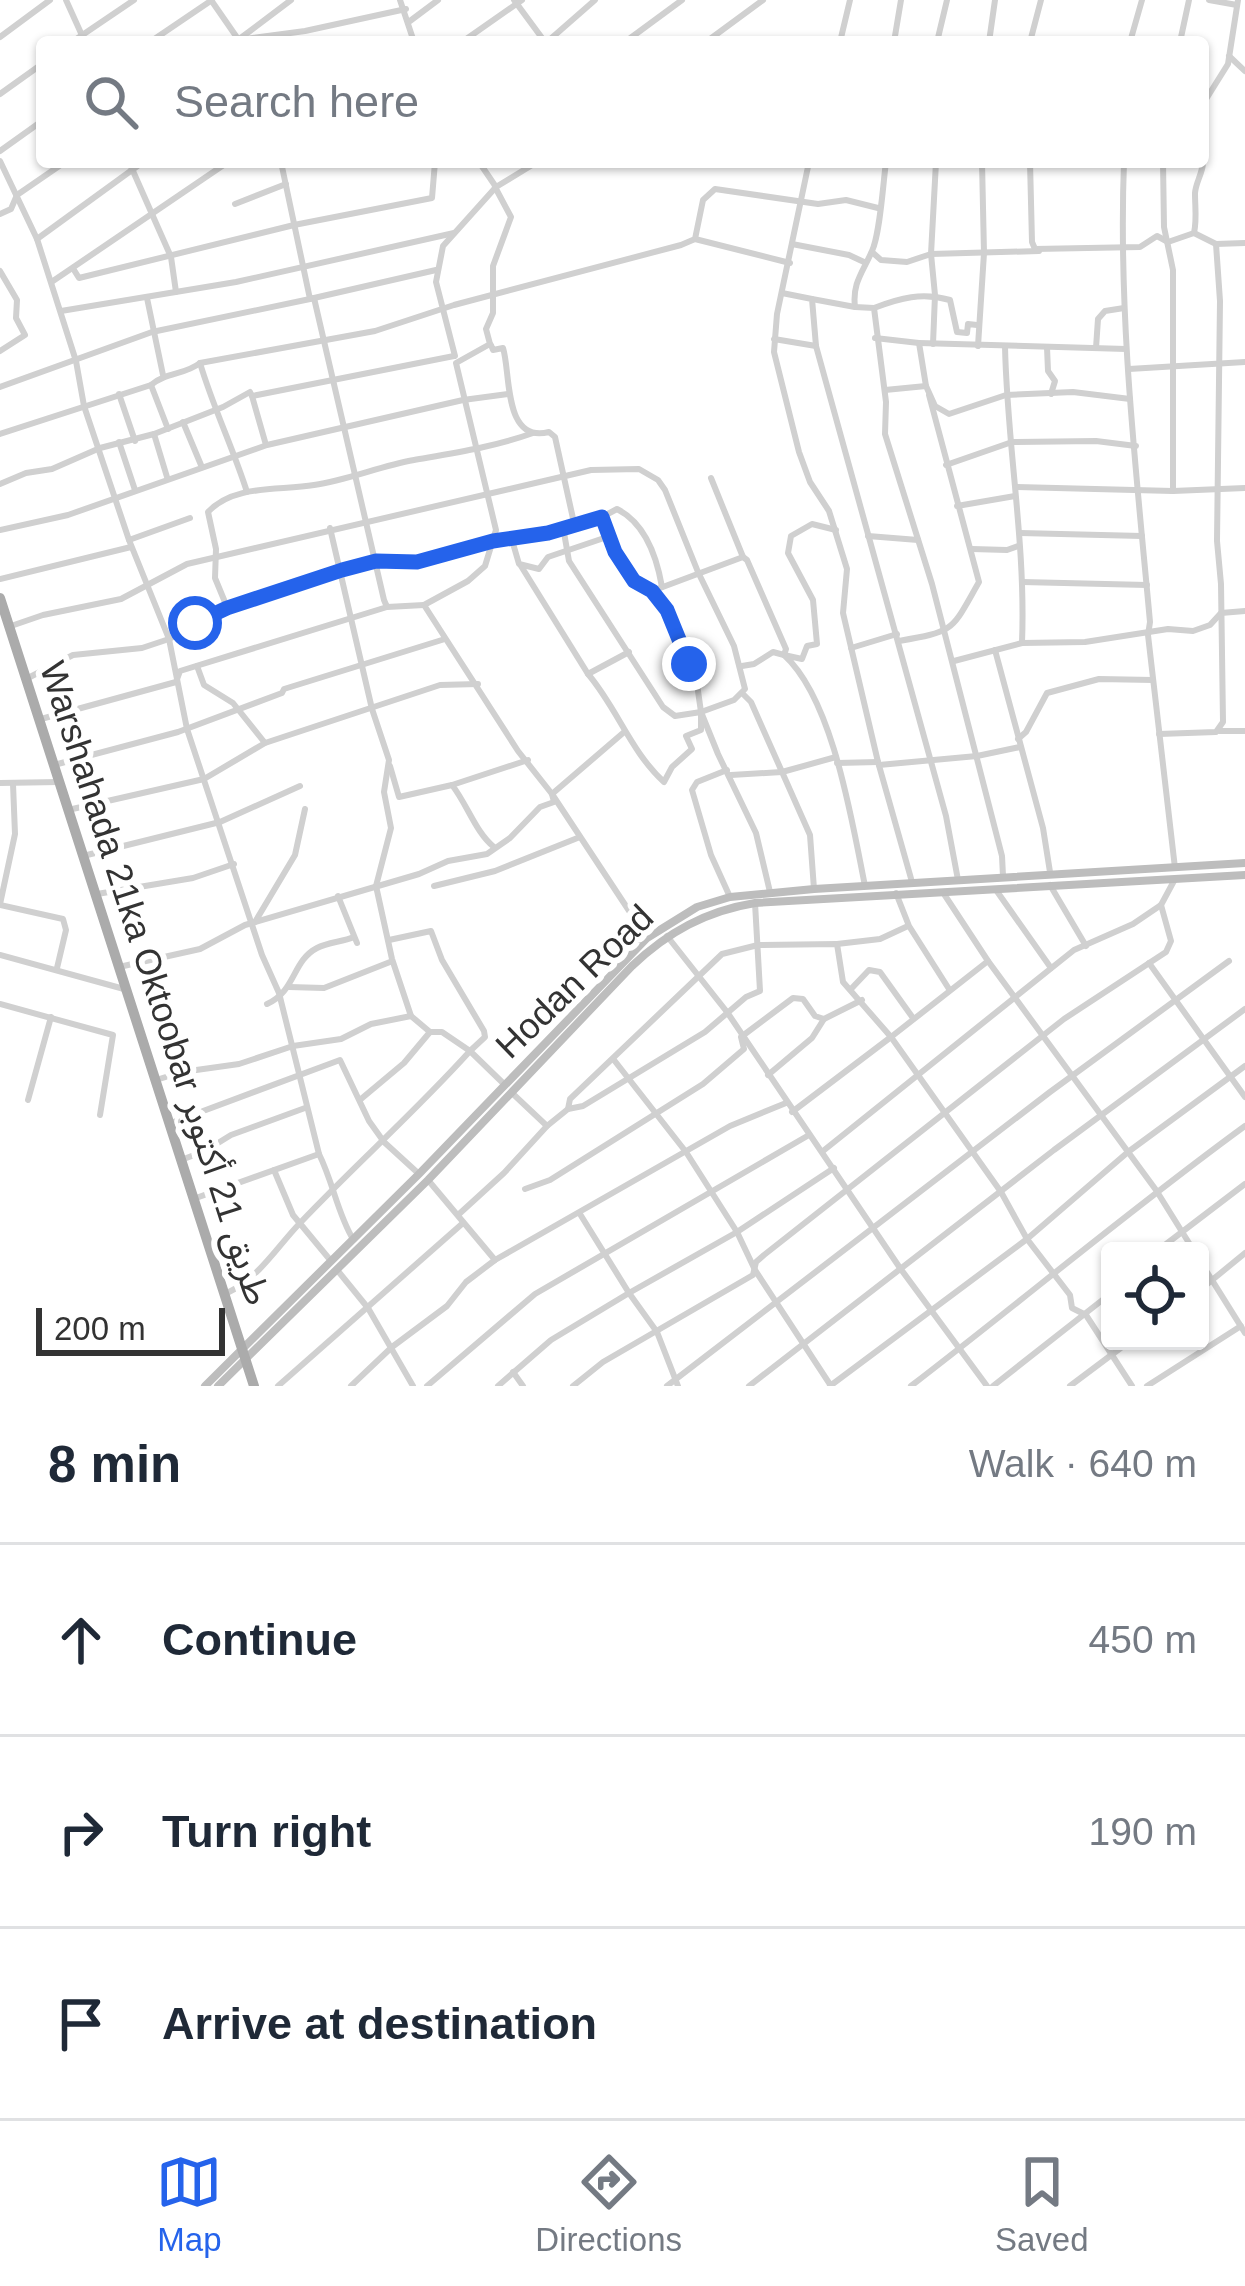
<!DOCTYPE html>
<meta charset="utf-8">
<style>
body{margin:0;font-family:Helvetica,"Noto Sans Arabic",sans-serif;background:#f6f6f7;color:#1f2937}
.controls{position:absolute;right:36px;bottom:36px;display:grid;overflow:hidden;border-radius:12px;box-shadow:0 3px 9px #0004}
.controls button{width:108px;height:108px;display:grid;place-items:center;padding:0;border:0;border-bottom:3px solid #e0e1e3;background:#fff;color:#1f2937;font:60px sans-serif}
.scale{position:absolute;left:36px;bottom:30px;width:189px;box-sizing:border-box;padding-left:12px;border:6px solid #333;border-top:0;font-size:33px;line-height:42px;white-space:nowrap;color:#333;-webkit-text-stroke:9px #fff;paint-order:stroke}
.stop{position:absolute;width:36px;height:36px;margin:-27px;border:9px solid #2563eb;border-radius:50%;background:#fff}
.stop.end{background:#2563eb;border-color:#fff;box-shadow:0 3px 12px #0008}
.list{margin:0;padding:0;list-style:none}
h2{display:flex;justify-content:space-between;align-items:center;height:156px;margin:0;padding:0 48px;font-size:51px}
h2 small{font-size:39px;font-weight:400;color:#747a83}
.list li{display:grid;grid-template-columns:78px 1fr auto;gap:36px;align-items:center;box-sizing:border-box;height:192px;padding:0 48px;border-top:3px solid #e0e1e3}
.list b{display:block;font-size:45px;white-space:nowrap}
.list em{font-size:39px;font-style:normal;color:#747a83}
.icon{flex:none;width:66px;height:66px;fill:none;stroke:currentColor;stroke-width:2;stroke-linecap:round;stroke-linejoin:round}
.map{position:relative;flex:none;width:1245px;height:1386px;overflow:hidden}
.search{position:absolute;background:#fff;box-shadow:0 3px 9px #0004;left:36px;right:36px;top:36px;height:132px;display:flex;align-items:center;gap:30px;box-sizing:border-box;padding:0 42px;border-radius:12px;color:#747a83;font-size:45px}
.sheet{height:732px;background:#fff}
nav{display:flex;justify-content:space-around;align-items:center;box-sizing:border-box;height:168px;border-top:3px solid #e0e1e3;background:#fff;font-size:33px;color:#747a83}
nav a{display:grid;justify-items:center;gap:6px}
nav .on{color:#2563eb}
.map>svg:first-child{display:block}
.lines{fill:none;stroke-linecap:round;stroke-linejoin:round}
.street{stroke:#d0d0d0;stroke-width:6}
.secondary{stroke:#bdbdbd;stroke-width:8}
.primary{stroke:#ababab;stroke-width:10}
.route{stroke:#2563eb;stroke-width:15}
.labels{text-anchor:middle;stroke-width:12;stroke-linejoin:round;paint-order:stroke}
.street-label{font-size:36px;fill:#333;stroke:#fff}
</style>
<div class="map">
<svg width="1245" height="1386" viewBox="0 0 1245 1386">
<rect width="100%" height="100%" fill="#fff"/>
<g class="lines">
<g class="street">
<polyline points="66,0 85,42"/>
<polyline points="211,0 238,39"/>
<polyline points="400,0 414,42"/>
<polyline points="514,0 545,42"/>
<polyline points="1209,0 1237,5"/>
<polyline points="410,21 438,0"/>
<polyline points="0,37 50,0"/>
<polyline points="238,40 305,31 406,9"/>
<polyline points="238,40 291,0"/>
<polyline points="72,42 134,0"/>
<polyline points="150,42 212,0"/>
<polyline points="462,42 522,0"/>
<polyline points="547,42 595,0"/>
<polyline points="625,42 682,0"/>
<polyline points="706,42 763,0"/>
<polyline points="840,42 850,0"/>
<polyline points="894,42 901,0"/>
<polyline points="937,42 947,0"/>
<polyline points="989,42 995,0"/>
<polyline points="1030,42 1041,0"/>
<polyline points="1130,42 1142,0"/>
<polyline points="1180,42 1189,0"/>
<polyline points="1229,56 1245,71"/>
<polyline points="0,94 42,64"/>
<polyline points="1203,104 1228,64 1238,0"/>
<polyline points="0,151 42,121"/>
<polyline points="0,161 37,239 76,361 84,406 129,540 169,639 187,729 262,955 279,993 319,1154"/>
<polyline points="129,162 171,257 176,292"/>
<polyline points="281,162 310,299 314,298 384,600 387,607 424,605"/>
<polyline points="479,162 496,187"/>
<polyline points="809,162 777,314 774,352 799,452 810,482 829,511 847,569 843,613 878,762 912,882"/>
<path d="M 886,162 C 883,184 880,234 872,251 C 863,272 852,283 855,307 L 874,308 L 886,402 L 885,434 L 932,584 L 1002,856 L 1003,876"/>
<path d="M 1030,162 L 1032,242 L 1035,249 L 1140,247 L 1157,236 L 1168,242 L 1194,233 C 1197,219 1195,208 1195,193 C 1196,180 1205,171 1203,155"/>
<path d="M 1124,162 C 1118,316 1136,469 1150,622 L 1148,635 L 1175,868"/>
<polyline points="495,187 511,217 493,266 493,313 486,329 490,344 456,363 496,530 485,566 468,581 424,605 518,751 552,794 647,938"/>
<polyline points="235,204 286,184"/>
<polyline points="0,214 11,209 17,195 65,162"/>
<polyline points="1194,233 1216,244 1245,243"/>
<polyline points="37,239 143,162"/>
<polyline points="695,239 790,263"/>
<polyline points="792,244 849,255 864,262"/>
<polyline points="872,252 881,260 907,262 931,254 1039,251"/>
<polyline points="74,270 79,278 294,225 432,198 435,162"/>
<polyline points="0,271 17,300 16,318 25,335 0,351"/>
<polyline points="53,281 228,162"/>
<polyline points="782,293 812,299 816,346 946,816 958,880"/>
<polyline points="147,298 163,375"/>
<polyline points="314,298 436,270"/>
<polyline points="812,299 855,307"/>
<path d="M 874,308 C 900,298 922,292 950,300 L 957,332 L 967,333 L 968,324 L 977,325"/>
<polyline points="61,311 236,282 454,233"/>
<polyline points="875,338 919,343 926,386"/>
<polyline points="774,339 816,346"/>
<polyline points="919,343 1126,349"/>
<polyline points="933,344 935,295 931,254 936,162"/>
<path d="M 491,345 L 493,350 L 503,348 C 511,373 503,444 549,432 L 555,437 L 574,523 L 602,517 L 615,552 L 634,581 L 652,591 L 667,611 L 697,684 L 701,712 L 718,754 L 756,833 L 770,892"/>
<polyline points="978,346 984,253 982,162"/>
<polyline points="1047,347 1048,371 1055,381 1051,394"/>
<polyline points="1096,348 1098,319 1105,311 1124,308"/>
<polyline points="455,356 436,282 443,246 496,187 537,162"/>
<path d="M 200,363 C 213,407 233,448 247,492"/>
<polyline points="1129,369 1245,362"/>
<polyline points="151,385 168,429"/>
<polyline points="0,387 152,332 310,299"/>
<polyline points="885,390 926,386 935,406 949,414 1006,395 1073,392 1130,399"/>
<polyline points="119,394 135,441"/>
<polyline points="252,396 266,445"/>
<polyline points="183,422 201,465"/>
<path d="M 0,434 L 151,385 C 166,372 185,375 200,363 L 375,331 L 454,305 L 681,245 L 695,239 L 703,200 L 715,189 L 818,204 L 846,200 L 878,208"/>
<polyline points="154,434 167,477"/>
<polyline points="119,442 135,490"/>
<polyline points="946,465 1012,442 1096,441 1136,446"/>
<polyline points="711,478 743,557"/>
<polyline points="0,484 26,473 52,469 100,448 154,434 223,407 250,392 252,396 454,356"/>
<polyline points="1017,487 1173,491 1173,270 1164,227 1163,162"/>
<polyline points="1173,491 1245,488"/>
<polyline points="957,506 1015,496"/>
<path d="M 602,517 L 617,509 C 645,523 657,558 662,587"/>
<polyline points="563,527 569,561 663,707 675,716 701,712"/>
<polyline points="0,530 68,515 267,445 463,400 508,394"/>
<path d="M 836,530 L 812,524 L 791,536 L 788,553 L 813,600 L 817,644 L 807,646 L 802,659 L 784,655 C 833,699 852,822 865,886"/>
<polyline points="1020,533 1142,536"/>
<polyline points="868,536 918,540"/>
<polyline points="129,540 190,518"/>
<polyline points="512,540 519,564 539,569 548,557 610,536"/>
<polyline points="972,549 1007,550 1018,546"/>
<polyline points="521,566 588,674 629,652"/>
<polyline points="0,579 131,547"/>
<polyline points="1022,582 1147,585"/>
<polyline points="652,591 743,557 747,560 786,649 784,655 773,652 754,664 742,666"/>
<path d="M 227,607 L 215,578 L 216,549 L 208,512 C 234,484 279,491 314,485 C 348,480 380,466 414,460 C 454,453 494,447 533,433"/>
<path d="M 11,626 L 43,615 L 121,599 L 187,564 L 591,470 L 639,469 L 658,480 L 665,490 L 698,572 L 734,646 L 745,689 L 734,700 L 701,712 L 701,730 L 686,736 L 692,749 L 672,767 L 664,782 C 631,752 617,708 588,674"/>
<path d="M 899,641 C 956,631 951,631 979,582 L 929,395"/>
<polyline points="1022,643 1085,642 1168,629 1193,631 1210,625 1221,613 1245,611"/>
<polyline points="851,648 897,634"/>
<polyline points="995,650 1043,828 1050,872"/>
<path d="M 954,661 L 1022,643 C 1026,543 1007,446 1005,346"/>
<polyline points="197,666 204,685 233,703 265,743"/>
<polyline points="26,679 73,655 142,648 169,639 227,607 342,570 376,561 417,562 493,541 548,533 574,523"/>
<polyline points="743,694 751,702 810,835 814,889"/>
<polyline points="41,719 176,682 180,671 387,607"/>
<polyline points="1219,731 1245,731"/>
<polyline points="1159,734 1216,732 1223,722 1221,584 1217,541 1220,301 1216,244"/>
<polyline points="1018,739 1026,732 1047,693 1099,679 1153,680"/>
<polyline points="837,763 878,762"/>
<polyline points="54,765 178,732 282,693 284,689 445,639"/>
<polyline points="879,765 977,756 1020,747"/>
<path d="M 390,766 L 399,797 L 452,785 C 467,804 476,833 494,847"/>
<polyline points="727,770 697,782 692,790 711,855 730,897"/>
<polyline points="731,775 782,772 836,757"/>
<polyline points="0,783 59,782"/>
<polyline points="452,785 528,760"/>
<polyline points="68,810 204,779 265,743 440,685 478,684"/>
<polyline points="83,856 220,822 300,786"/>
<polyline points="1050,885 1086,946"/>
<polyline points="434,886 495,871 580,837"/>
<polyline points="996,890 1051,968"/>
<polyline points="896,893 909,926 949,989"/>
<polyline points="97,894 193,878 234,864"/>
<polyline points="944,894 988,961 1156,1190 1194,1251"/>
<polyline points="338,896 357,943"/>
<polyline points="0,904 15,834 13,784"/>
<polyline points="0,905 63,919 66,930 57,968"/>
<polyline points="255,922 295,855 305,809"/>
<polyline points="667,936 727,1012 900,1268 987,1386"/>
<polyline points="389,940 431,931 442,960 484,1031 485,1037 470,1051 505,1085"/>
<polyline points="837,944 880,939 908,926"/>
<polyline points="0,955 124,989"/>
<polyline points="988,961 891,1037 1001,1192 1027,1239 1070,1295 1072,1308 1086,1315 1132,1386"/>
<polyline points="1149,963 1245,1097"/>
<polyline points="119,967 200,949 245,925 419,874 448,861 487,854 510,838 540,807 554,802 552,794 623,733"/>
<polyline points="289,987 324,988 390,962"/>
<polyline points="851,989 869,970 880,972 913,1018"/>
<polyline points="0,1004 113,1035 100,1115"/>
<path d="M 267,1004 C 296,991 292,961 317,948 C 328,942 342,942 354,937"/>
<polyline points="614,1060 686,1152 737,1232 755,1270 831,1386"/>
<polyline points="768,1075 812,1038 824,1019 862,1000"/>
<polyline points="156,1080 182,1072 239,1064 293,1046 341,1039 371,1024 411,1016"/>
<polyline points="512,1093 547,1126 568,1109 583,1106 705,1032 746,997 760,991 755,903"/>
<polyline points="361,1099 404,1063 430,1032"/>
<polyline points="28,1100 51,1017"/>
<polyline points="568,1109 570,1099 722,954 758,945 837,944 843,982 891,1037 792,1112"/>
<polyline points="171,1123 340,1060 369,1121 384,1142 419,1174"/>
<polyline points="823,1151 1074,950 1133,924 1161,905 1175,879"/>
<polyline points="181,1160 205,1151 231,1135 305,1108"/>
<polyline points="274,1170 293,1215 331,1261"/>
<polyline points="428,1180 495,1260"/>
<polyline points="525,1189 550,1180 703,1084 744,1049 741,1037 793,998 803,999 815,1016 824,1019"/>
<path d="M 196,1198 L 319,1154 C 333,1182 338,1215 353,1239"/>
<polyline points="580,1214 629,1293 737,1232 834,1168"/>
<polyline points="458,1215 504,1173 547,1126"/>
<polyline points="1157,1251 1245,1184"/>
<polyline points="1200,1261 1245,1333"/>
<polyline points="338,1271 368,1308 413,1386"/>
<polyline points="1200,1290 1245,1253"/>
<path d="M 227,1293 C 259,1278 276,1248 300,1223 C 356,1164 416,1111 470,1051 L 442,1032 L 430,1032 L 411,1016 L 392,959 L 376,886 L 391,828 L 384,792 L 389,760 L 372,709 L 330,528"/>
<polyline points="513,1372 523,1386"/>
<polyline points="278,1386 463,1223"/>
<polyline points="351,1386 392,1347 447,1306 466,1282 495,1260 730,1126 786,1103"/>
<polyline points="427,1386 535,1294 809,1135"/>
<polyline points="498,1386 551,1340 629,1293 657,1332 678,1386"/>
<polyline points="573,1386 603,1362 753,1275 756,1262 764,1255 1064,1019 1166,952 1171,941 1161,905"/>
<polyline points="667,1386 1050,1092 1229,961"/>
<polyline points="749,1386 1054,1150 1245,1009"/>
<polyline points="830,1386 1027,1239 1128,1152 1245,1066"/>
<path d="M 911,1386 C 1023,1300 1131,1209 1245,1126"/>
<polyline points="993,1386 1110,1294"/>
<polyline points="1070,1386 1130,1341"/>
<polyline points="1147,1386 1241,1326"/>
</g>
<g class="secondary">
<polyline points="205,1386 419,1174 647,938 697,907 730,897 814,889 1245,863"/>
<path d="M 218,1386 L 428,1180 L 632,966 C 668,932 706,911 755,903 L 1245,875"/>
</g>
<polyline class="primary" points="0,598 254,1386"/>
</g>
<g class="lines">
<polyline class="route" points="195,623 227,608 342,570 376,561 417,562 493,541 548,533 602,517 615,552 634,581 652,591 667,610 689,664"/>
</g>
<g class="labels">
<g class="street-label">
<text transform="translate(574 981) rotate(-44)" y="13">Hodan Road</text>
<text transform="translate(156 983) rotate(72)" y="13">Warshahada 21ka Oktoobar طريق 21 أكتوبر</text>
</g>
</g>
</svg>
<div class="controls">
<button><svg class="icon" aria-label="locate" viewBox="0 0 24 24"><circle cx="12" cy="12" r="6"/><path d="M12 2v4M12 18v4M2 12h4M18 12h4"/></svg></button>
</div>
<div class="scale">200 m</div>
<div class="stop" style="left:195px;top:623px"></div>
<div class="stop end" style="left:689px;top:664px"></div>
<div class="search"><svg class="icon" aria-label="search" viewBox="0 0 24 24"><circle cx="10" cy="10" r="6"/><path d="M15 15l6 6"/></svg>Search here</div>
</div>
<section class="sheet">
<h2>8 min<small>Walk · 640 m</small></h2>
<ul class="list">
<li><svg class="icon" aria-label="ahead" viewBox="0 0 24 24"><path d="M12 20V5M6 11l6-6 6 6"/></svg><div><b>Continue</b></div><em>450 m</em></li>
<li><svg class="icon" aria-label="right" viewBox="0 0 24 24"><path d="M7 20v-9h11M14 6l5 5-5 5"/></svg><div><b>Turn right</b></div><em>190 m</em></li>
<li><svg class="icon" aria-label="arrive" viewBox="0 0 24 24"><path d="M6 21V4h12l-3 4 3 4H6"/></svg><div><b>Arrive at destination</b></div></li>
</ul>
</section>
<nav>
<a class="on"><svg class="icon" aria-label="map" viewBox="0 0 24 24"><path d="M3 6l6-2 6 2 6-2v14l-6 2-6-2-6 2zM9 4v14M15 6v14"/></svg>Map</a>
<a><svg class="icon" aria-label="directions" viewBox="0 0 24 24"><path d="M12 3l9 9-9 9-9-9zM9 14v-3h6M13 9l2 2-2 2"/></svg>Directions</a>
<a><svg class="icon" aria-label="saved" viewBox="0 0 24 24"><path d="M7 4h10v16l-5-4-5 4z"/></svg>Saved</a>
</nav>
